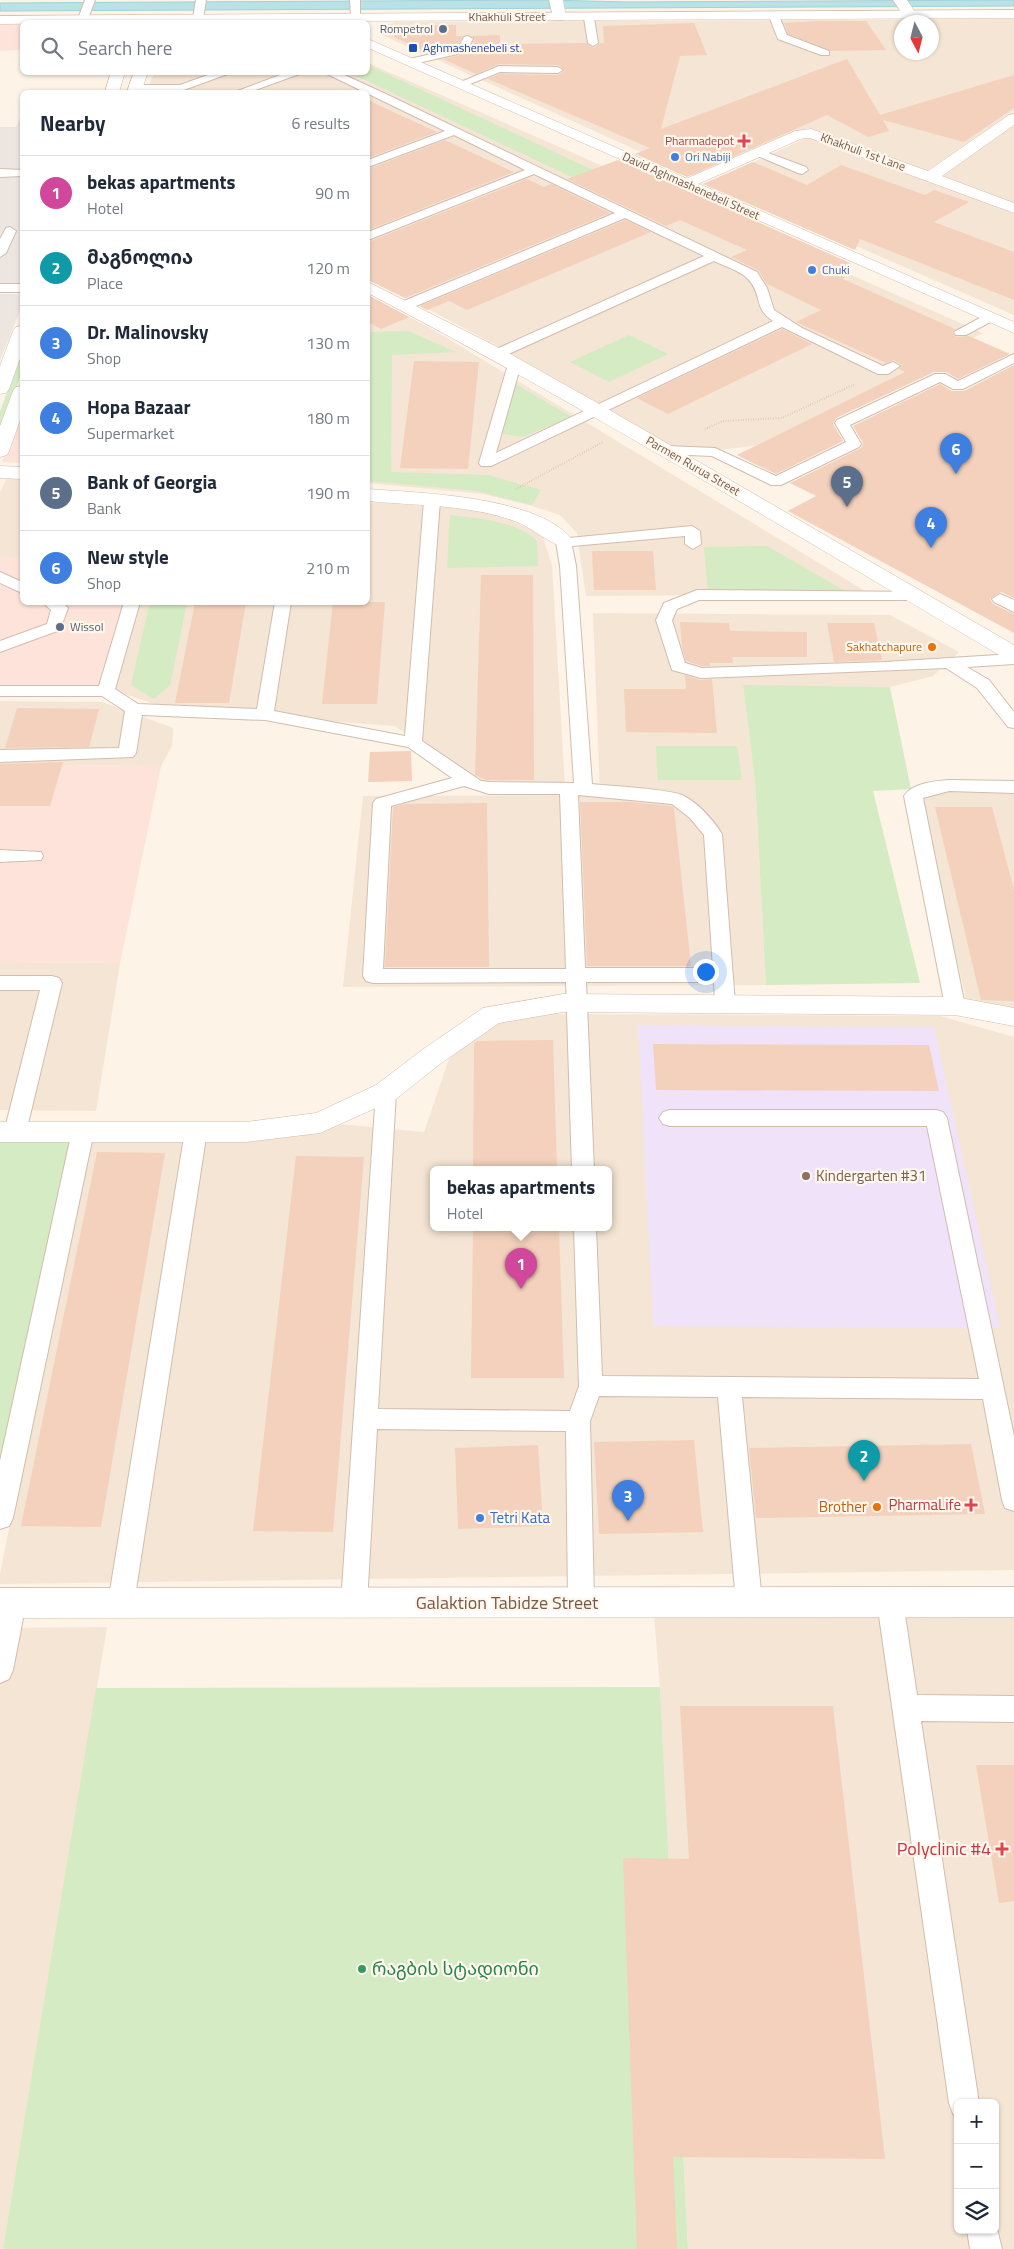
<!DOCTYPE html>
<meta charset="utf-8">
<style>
body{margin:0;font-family:"Titillium Web","Noto Sans Georgian",sans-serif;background:#f6f6f7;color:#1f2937}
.controls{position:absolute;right:15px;bottom:15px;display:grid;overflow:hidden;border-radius:8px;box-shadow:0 1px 4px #0004}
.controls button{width:45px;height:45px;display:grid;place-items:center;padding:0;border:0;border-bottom:1px solid #e0e1e3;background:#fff;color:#1f2937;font:25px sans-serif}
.compass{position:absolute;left:894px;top:15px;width:45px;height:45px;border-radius:50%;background:#fff;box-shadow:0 1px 4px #0004;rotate:173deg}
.you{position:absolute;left:705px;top:971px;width:18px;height:18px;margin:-12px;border:4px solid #fff;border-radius:50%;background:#1a73e8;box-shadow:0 0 0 8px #1a73e833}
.badge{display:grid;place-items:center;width:32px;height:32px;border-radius:50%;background:#1a73e8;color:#fff;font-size:16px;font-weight:700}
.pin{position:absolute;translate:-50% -41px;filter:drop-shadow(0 1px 2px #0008)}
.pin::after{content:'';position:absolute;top:26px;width:18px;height:15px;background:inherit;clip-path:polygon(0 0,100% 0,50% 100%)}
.popup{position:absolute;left:430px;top:1166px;width:182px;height:65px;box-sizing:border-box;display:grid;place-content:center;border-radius:8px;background:#fff;filter:drop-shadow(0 1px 4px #0005);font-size:16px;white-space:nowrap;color:#747a83}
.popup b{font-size:19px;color:#1f2937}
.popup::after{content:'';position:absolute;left:50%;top:100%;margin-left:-10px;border:10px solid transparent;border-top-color:#fff}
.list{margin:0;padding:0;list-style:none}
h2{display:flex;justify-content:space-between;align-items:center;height:65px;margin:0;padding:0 20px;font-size:21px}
h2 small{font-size:16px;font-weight:400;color:#747a83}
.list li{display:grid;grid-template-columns:32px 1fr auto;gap:15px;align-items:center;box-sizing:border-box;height:75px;padding:0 20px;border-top:1px solid #e0e1e3}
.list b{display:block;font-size:19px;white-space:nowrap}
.list p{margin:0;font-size:16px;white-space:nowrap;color:#747a83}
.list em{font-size:16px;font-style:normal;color:#747a83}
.icon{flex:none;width:28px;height:28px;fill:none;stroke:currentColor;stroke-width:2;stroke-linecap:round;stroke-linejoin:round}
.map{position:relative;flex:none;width:1014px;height:2249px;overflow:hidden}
.search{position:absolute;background:#fff;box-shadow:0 1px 4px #0004;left:20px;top:20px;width:350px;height:55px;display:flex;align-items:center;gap:12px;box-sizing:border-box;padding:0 18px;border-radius:8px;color:#747a83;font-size:19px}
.panel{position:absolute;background:#fff;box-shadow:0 1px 4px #0004;left:20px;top:90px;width:350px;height:515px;border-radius:8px}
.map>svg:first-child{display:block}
.residential{fill:#f5e5d4;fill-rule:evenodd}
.commercial{fill:#fde3d9}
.industrial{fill:#ede6e0}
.education{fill:#f0e2f9}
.green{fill:#d4ebc3}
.water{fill:#b9e2e7;stroke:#9fd2d9}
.building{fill:#f3d1bc}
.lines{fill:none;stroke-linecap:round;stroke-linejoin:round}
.service-casing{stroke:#d1bdae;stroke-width:2}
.minor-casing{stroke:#d1bdae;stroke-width:1}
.tertiary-casing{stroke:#d1bdae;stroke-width:1}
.secondary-casing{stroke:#d4bcab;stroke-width:1}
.path{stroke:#d8b49f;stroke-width:2;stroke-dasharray:0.5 2;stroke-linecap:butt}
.service{fill:#fff;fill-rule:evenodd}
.minor{fill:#fff;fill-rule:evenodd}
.tertiary{fill:#fff;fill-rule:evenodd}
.secondary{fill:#fff;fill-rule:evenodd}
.service-dot{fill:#5c6f8a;stroke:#fff7ec;stroke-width:2}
.transit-dot{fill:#1a4fb4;stroke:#fff7ec;stroke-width:2}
.health-dot{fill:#e0444e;stroke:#fff7ec;stroke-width:2}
.shop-dot{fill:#3f7fe0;stroke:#fff7ec;stroke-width:2}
.food-dot{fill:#e8710a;stroke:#fff7ec;stroke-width:2}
.education-dot{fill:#8d6e63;stroke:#fff7ec;stroke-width:2}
.leisure-dot{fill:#2e9e5b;stroke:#fff7ec;stroke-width:2}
.labels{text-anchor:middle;stroke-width:4.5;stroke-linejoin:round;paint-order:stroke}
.far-street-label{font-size:12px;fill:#77594a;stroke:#fff7ec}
.far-service-label{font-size:12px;fill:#4e5e75;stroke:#fff7ec;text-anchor:end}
.far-transit-label{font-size:12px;fill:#164399;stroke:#fff7ec;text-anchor:start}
.far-health-label{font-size:12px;fill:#be3a42;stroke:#fff7ec;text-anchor:end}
.far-shop-label{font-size:12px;fill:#366cbe;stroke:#fff7ec;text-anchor:start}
.far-food-label{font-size:12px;fill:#c56008;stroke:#fff7ec;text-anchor:end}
.education-label{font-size:15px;fill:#785e54;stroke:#fff7ec;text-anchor:start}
.health-label{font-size:15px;fill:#be3a42;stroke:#fff7ec;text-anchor:end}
.food-label{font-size:15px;fill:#c56008;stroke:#fff7ec;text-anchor:end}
.shop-label{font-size:15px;fill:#366cbe;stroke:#fff7ec;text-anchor:start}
.near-street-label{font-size:18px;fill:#77594a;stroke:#fff7ec}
.near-health-label{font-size:18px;fill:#be3a42;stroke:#fff7ec;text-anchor:end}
.near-leisure-label{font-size:18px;fill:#27864d;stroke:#fff7ec;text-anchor:start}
</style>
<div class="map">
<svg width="1014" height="2249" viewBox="0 0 1014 2249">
<rect width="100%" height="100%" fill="#fdf3e6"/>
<g class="residential">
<path d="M 1014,19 L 1014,111 L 925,172 L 808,128 L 694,176 L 380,34 L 382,27 L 395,22 ZM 902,22 L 932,22 L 932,52 L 902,52 Z"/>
<polygon points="368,63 983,333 762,445 682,454 503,349 368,277 368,92 145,92 155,73 368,72"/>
<polygon points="1014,125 1014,315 710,182 811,136 932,181 947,173"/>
<polygon points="368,296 432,329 870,594 586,596 577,533 560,515 532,506 483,494 368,483"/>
<polygon points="7,478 22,479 22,557 0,557 0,492"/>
<polygon points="368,502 488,510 542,534 552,566 565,787 477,784 395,726 173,710 103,687 126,603 368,602"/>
<polygon points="593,613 890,615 959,652 933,676 890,687 743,686 755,781 766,985 343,987 363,796 600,795"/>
<polygon points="0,701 102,702 173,728 172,746 161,766 0,765"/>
<polygon points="947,791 1014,793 1014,1010 967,1003 919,798"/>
<polygon points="0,962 120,963 96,1111 0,1110"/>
<path d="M 552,1014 L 940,1016 L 1014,1037 L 1014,1570 L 0,1584 L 0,1574 L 86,1137 L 327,1123 L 424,1132 L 449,1059 L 496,1018 ZM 434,1170 L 608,1170 L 608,1228 L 434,1228 Z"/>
<path d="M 1014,1602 L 1014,2249 L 688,2249 L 660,1687 L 653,1603 ZM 958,2103 L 995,2103 L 995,2230 L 958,2230 Z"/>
<polygon points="107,1627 3,2249 0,2249 0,1628"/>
</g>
<g class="commercial">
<polygon points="0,23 22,23 22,50 0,51"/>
<polygon points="22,412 22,463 2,462"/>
<polygon points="0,557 22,557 22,602 127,603 103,687 0,686"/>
<polygon points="0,765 161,766 120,963 0,962"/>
</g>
<g class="industrial">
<polygon points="21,115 22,115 22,285 0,286 0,127 16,127"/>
<polygon points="0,294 22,294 22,306 0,360"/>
</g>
<polygon class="education" points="638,1025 934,1027 1000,1328 653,1326"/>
<g class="green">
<polygon points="368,65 625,185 606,193 350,73 368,72"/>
<polygon points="408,331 456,352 392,355 391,472 488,475 541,490 532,505 477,491 368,481 368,332"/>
<polygon points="629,335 668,354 609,382 570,362"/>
<polygon points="22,353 22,372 0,430 0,411"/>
<polygon points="517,385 572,417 523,437 500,433 512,387"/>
<path d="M 450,515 C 479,519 515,520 537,541 L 538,566 L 447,568 Z"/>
<polygon points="767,546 845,591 708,592 704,547"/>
<polygon points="150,602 187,603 170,685 154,699 131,685"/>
<polygon points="743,685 890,687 911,789 873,791 920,983 766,985 755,781"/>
<polygon points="656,746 737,746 742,780 658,780"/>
<polygon points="73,1138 0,1484 0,1139"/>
<polygon points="660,1687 688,2249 3,2249 96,1688"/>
</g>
<polygon class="water" points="546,0 628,2 1014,0 1014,6 0,11 0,3"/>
<g class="building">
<polygon points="818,21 866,21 886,50 831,51 788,34 784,23"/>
<polygon points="694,23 707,55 680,56 661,129 847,59 880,115 1014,75 1014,108 964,142 883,120 889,131 868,137 827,115 687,177 635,154 650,148 488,79 500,74 558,75 565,71 559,65 499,64 476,74 443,59 468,53 475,40 471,36 500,35 500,44 586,43 594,48 600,43 604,43 603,26"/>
<polygon points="437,25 456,25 456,36 463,36 457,46 429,53 392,36"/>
<polygon points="368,100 402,116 437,132 368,158"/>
<polygon points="445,140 514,172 368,230 368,169"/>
<polygon points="618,160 850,263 843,279 955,329 952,332 956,337 969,336 1010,354 958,379 946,372 934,372 836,418 833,424 843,441 776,474 755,464 737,455 905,372 899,369 902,365 894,360 886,363 796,322 821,310 767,284 758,270 731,257 747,250 680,220 666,226 567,179"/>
<polygon points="753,162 807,185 841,165 925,195 934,190 969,202 934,222 1014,252 1014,300 860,239 855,250 703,184"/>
<polygon points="527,179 544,187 551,184 610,213 405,298 368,280 368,242"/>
<polygon points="625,220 651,232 467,310 449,301 427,310 420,306"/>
<polygon points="368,295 409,317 381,329 368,322"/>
<polygon points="782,329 812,344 668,414 637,398"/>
<polygon points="414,361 479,362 468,469 400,468"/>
<polygon points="1014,365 1014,598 1001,592 990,599 993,604 1014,614 1014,633 788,511 816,496 790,483 861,448 863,443 853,426 940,384 952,391 964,391"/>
<polygon points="592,551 653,551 656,590 594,590"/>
<polygon points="481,575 533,575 534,780 486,780 475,775"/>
<polygon points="195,602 246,602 229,703 175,703"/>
<polygon points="333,602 385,602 377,704 322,704"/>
<polygon points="680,622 729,623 730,631 807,632 807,657 732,657 733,663 710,663 710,666 702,666 686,661 682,647"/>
<polygon points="827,623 874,623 882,660 834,662"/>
<polygon points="685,675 700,680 712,679 717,733 626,732 624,689 686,689"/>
<polygon points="17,708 99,709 89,747 5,748"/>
<polygon points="411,751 412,781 368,782 370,752"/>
<polygon points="63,762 50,806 0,806 0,764"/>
<polygon points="580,802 630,802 671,806 674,808 691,966 587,966"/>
<polygon points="487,803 489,967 385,967 393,807 406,804"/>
<polygon points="935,807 992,807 1014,890 1014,1001 981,1000"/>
<polygon points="553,1040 557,1170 473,1170 474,1043 477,1041"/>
<polygon points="653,1044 929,1045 939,1091 656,1090"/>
<polygon points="97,1152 165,1153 101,1527 21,1526"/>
<polygon points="296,1156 364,1157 333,1532 253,1531"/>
<polygon points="473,1228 559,1228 564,1378 471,1378"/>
<polygon points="694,1440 703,1532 599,1534 594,1442"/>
<polygon points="971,1444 985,1514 756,1518 749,1448"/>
<polygon points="538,1445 543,1526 458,1529 455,1448"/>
<polygon points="680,1706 833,1706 885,2159 673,2157 677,2249 637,2249 623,1858 689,1859"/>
<polygon points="976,1765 1014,1765 1014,1901 999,1903"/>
</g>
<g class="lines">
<defs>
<g id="service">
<polygon points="85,0 95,0 88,19 83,22 78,19"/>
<polygon points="196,0 206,0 203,18 198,21 193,18"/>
<polygon points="350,0 360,0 360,19 356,20 351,17"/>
<polygon points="774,13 779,16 787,35 829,51 829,55 821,55 778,39 769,16"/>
<polygon points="589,15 594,18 598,43 593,46 588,43 584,18"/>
<polygon points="468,36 473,39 466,52 409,65 404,62 405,60 458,48 464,37"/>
<polygon points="499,66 558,67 563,70 558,73 500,72 465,86 461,87 456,84"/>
<polygon points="216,72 233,72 181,91 135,91 129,88 135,85 180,85"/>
<polygon points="288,72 305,72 250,92 235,92"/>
<path d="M 323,72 L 338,72 L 388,95 L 757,272 L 767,288 L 774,310 L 802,328 L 883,366 L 893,362 L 900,366 L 888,374 L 878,374 L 782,327 L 491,466 L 481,466 L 479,463 L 509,361 L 514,360 L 521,364 L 496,453 L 773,321 C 753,308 763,295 748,279 C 741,271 724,266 714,261 L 502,357 L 492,357 L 490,354 L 492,351 L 704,256 L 625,218 L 409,309 L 399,309 L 397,306 L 399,303 L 615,213 L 534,174 L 368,240 L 368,232 L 525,170 L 454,135 L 368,167 L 368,160 L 445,131 Z"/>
<polygon points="757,149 806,167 808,170 802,174 798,173 753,154 753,150"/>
<polygon points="0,169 22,170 22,176 0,177"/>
<polygon points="10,227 16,231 6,253 0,257 0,239 6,228"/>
<rect x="0" y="284" width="22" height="8"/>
<polygon points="989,313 996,317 994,320 966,335 956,335 954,332"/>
<polygon points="1014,354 1014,363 963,389 953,389 940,382 850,425 861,444 859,447 781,485 771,485 712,456 665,454 658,450 665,446 715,448 776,476 846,442 835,423 837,420 935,374 945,374 958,381"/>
<path d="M 432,496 L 440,501 L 422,741 L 481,781 L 489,782 L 574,783 L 560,566 L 556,542 L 559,539 L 692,526 L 700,531 L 701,544 L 693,549 L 685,544 L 685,536 L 572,546 L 576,566 L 592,784 C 609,786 673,789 684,796 C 699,804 713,820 722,834 L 735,1004 L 732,1009 L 725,1011 L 718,1009 L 715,1004 L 714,982 L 586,982 L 594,1170 L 572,1170 L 566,982 L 373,983 L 366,981 L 363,976 L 373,803 L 376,799 L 452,778 L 408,747 L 265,720 L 142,715 L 136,753 L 133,757 L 0,762 L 0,750 L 119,748 L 125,711 L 102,696 L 0,696 L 0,686 L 99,686 L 124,602 L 140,602 L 115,689 L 138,704 L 257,709 L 275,602 L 291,602 L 274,711 L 405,736 L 424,501 ZM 464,786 L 489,794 L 560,794 L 566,969 L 383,969 L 391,806 ZM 578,795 L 672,804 L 690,818 L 704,835 L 713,968 L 585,968 Z"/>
<polygon points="0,572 22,582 22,593 0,583"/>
<polygon points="697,590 922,592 924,595 916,600 699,600 677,609 672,620 685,663 702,668 885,662 1014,654 1014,664 967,667 989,680 1014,712 1014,728 1008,727 977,688 946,668 701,678 672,670 656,620 664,603"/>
<polygon points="1000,594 1014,600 1014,612 994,602 992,599"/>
<polygon points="42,602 62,602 68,608 60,630 0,652 0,641 47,624 51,610"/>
<path d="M 949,780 L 1014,781 L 1014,793 L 949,791 L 923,798 L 965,1006 L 962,1011 L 955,1013 L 948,1011 L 945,1006 L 904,796 C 912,783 935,781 949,780 Z"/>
<polygon points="0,850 41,852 43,856 41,860 0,862"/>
<polygon points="0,976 52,976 59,978 62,983 26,1132 23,1138 15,1140 7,1138 4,1132 40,990 0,990"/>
<polygon points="386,1084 393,1086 396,1092 378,1409 570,1411 579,1386 574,1228 596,1228 602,1376 979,1379 927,1126 670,1126 663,1124 659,1118 663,1112 670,1110 936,1110 943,1112 947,1118 1014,1436 1014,1511 1005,1508 1002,1500 983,1399 742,1397 762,1602 758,1610 749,1614 740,1610 736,1602 718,1397 599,1396 590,1421 594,1602 590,1610 581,1614 572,1610 568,1602 566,1431 377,1429 367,1603 363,1611 354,1615 345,1611 341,1603 376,1092 379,1086"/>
<polygon points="83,1123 91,1125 94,1131 13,1518 9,1526 0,1529 0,1461 72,1131 75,1125"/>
<polygon points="196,1123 204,1125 207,1131 134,1603 130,1611 121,1615 112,1611 108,1603 185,1131 188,1125"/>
<polygon points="890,1590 899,1594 903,1602 917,1695 1014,1696 1014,1722 921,1721 979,2103 958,2103 958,2116 953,2114 949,2103 877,1602 881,1594"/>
<polygon points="13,1591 22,1595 26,1603 13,1670 9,1679 0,1683 0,1603 4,1595"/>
<polygon points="995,2221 1002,2249 970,2249 967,2230 995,2230"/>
</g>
<g id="minor">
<polygon points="549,0 563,0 566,17 564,20 554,20"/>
<polygon points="893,0 907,0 917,15 915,18 905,18"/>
<polygon points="1014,114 1014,125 942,176 1014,203 1014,213 810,138 803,138 691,187 681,187 678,184 681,181 795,131 811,129 928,171 1009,115"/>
<path d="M 368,282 L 503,350 L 601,405 L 1014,645 L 1014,660 L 1006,659 C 795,534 585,407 368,293 Z"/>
<polygon points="0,466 22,467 22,479 0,478"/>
<path d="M 368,489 C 420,493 542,496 574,542 L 571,546 C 555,550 534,528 517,522 C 470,504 417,506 368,501 Z"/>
<polygon points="563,994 955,997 1014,1008 1014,1026 955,1015 563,1012 499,1023 440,1064 396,1099 320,1133 246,1142 0,1142 0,1122 246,1122 316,1113 376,1085 422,1050 483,1008"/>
</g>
<g id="tertiary">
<polygon points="136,15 143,19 141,22 0,24 0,16"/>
<polygon points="368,39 1014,322 1014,333 368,48"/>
<polygon points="1014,1587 1014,1617 0,1618 0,1588"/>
</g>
<g id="secondary">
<polygon points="1014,10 1014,18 127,22 131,16 136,15"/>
<polygon points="111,72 125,72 119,92 105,92"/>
<polygon points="134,72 148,72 141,92 127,92"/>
<polygon points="22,326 22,353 9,389 6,393 0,394 0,366 13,331 16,327"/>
<polygon points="22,386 22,415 9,451 7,455 0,457 0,426 13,391 16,387"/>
</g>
</defs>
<use href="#service" class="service-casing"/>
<use href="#minor" class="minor-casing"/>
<use href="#tertiary" class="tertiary-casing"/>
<use href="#secondary" class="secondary-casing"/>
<g class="path">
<polyline points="705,429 723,421 782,418 855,384"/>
<polyline points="516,489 603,442"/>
</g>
<use href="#service" class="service"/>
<use href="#minor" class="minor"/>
<use href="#tertiary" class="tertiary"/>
<use href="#secondary" class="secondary"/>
</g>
<g class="service-dot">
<circle cx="443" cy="29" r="5"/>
<circle cx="60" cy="627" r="5"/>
</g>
<rect class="transit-dot" x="408" y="43" width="10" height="10" rx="2.5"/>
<g class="health-dot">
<path d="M741.5 133.5h5v5h5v5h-5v5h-5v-5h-5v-5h5z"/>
<path d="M968.5 1497.5h5v5h5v5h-5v5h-5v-5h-5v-5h5z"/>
<path d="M999.5 1841.5h5v5h5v5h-5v5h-5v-5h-5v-5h5z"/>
</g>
<g class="shop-dot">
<circle cx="675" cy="157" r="5"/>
<circle cx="812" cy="270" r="5"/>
<circle cx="480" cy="1518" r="5"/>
</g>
<g class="food-dot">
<circle cx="932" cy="647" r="5"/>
<circle cx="877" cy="1507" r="5"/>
</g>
<circle class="education-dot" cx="806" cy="1176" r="5"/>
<circle class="leisure-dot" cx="362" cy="1969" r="5"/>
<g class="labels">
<g class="far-street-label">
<text x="507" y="21">Khakhuli Street</text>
<text transform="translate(863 152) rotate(20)" y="4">Khakhuli 1st Lane</text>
<text transform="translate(691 186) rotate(24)" y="4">David Aghmashenebeli Street</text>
<text transform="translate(693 466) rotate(30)" y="4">Parmen Rurua Street</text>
</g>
<g class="far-service-label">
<text x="433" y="33">Rompetrol</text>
<text x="70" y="631" text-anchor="start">Wissol</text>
</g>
<g class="far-transit-label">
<text x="423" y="52">Aghmashenebeli st.</text>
</g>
<g class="far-health-label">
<text x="734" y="145">Pharmadepot</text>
</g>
<g class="far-shop-label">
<text x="685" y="161">Ori Nabiji</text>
<text x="822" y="274">Chuki</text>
</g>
<g class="far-food-label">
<text x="922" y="651">Sakhatchapure</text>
</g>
<g class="education-label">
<text x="816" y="1181">Kindergarten #31</text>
</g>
<g class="health-label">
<text x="961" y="1510">PharmaLife</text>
</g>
<g class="food-label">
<text x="867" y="1512">Brother</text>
</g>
<g class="shop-label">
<text x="490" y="1523">Tetri Kata</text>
</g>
<g class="near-street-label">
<text x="507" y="1609">Galaktion Tabidze Street</text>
</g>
<g class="near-health-label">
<text x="991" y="1855">Polyclinic #4</text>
</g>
<g class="near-leisure-label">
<text x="372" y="1975">რაგბის სტადიონი</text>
</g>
</g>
</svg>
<div class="controls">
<button>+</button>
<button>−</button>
<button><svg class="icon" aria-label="layers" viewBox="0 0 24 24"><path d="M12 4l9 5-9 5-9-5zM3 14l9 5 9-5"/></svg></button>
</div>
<svg class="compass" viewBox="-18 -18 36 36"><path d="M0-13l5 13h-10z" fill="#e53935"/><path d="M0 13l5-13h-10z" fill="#747a83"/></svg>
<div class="you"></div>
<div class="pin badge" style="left:521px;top:1289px;background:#d1479c">1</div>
<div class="popup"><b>bekas apartments</b>Hotel</div>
<div class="pin badge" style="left:864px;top:1481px;background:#0f9aa8">2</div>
<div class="pin badge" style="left:628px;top:1521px;background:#3f7fe0">3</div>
<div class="pin badge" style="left:931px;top:548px;background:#3f7fe0">4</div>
<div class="pin badge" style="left:847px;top:507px;background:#5c6f8a">5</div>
<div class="pin badge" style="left:956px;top:474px;background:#3f7fe0">6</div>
<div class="search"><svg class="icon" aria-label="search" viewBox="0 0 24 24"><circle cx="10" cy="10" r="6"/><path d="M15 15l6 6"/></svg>Search here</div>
<section class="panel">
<h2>Nearby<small>6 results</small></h2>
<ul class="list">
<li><span class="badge" style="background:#d1479c">1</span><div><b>bekas apartments</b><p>Hotel</p></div><em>90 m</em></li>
<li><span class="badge" style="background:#0f9aa8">2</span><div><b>მაგნოლია</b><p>Place</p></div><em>120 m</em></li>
<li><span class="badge" style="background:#3f7fe0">3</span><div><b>Dr. Malinovsky</b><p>Shop</p></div><em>130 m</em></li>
<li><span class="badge" style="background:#3f7fe0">4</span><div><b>Hopa Bazaar</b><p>Supermarket</p></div><em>180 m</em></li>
<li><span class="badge" style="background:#5c6f8a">5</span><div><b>Bank of Georgia</b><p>Bank</p></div><em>190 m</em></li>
<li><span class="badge" style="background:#3f7fe0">6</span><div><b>New style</b><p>Shop</p></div><em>210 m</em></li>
</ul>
</section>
</div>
